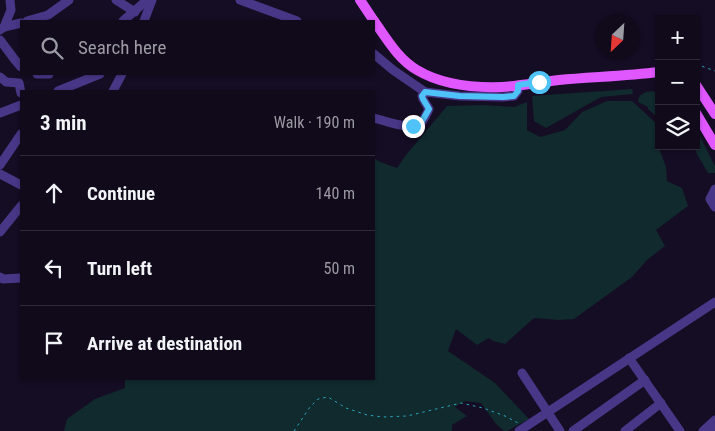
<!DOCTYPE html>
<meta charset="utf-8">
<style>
body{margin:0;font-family:"Roboto Condensed",sans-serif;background:#191324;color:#f1f3f6}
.controls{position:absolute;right:15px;top:15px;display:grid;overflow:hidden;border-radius:0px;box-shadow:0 1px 4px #0004}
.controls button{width:45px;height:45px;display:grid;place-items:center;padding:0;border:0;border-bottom:1px solid #302b3a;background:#100a1b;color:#f1f3f6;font:25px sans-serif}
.compass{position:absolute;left:595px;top:15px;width:45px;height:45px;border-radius:50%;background:#100a1b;box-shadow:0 1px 4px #0004;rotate:205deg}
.stop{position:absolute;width:15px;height:15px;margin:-11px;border:4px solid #4fc3f7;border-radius:50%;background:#fff}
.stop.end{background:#4fc3f7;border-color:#fff;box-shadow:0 1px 5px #0008}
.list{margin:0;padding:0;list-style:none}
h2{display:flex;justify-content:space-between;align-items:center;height:65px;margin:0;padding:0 20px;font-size:21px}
h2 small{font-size:16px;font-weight:400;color:#9c9aa3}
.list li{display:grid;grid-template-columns:32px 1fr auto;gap:15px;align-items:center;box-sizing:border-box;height:75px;padding:0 20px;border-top:1px solid #302b3a}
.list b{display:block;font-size:19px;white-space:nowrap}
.list em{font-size:16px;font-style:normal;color:#9c9aa3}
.icon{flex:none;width:28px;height:28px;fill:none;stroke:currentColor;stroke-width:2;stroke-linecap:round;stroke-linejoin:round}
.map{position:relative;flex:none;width:715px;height:431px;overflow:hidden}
.search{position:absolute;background:#100a1b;box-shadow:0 1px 4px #0004;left:20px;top:20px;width:355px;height:55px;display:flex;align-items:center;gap:12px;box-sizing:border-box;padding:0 18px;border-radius:0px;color:#9c9aa3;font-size:19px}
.panel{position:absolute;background:#100a1b;box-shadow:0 1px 4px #0004;left:20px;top:90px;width:355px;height:290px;border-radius:0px}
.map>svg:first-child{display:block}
.green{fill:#102a2e}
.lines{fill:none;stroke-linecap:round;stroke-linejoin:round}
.path{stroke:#28a8bb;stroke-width:1;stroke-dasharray:2.5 4;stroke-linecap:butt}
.minor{stroke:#483686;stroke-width:9}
.major{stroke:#e057ff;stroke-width:10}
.route{stroke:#4fc3f7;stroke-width:6}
</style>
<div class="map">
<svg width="715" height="431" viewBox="0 0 715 431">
<rect width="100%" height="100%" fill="#150d24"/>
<g class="green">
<polygon points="632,89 633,94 601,97 546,128 534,121 532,96"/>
<path d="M 652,91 L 659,93 L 659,119 L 648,109 L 648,107 L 638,102 C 638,94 645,92 652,91 Z"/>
<polygon points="607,101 632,101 659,126 659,146 660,146 659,148 666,167 667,181 682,188 688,206 656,230 665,246 647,260 632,277 574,319 559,320 534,318 505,344 493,341 489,338 477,345 456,329 448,351 495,383 529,419 507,431 504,431 496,424 481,403 465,401 455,407 467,416 452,425 452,431 64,431 67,419 95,399 125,388 125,379 374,379 374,158 380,162 397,168 406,155 447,106 483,105 514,107 527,102 527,130 540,137 565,130 582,112"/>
<polygon points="696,129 715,166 715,173 708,173 696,152 694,146 696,146"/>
</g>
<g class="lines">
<g class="path">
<polyline points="696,64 715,71"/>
<polyline points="294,431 310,407 318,399 328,397 346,408 367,415 383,417 407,416 461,403 483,408 505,416 518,423"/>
</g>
<g class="minor">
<polyline points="116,0 135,12"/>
<polyline points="240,0 297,21"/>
<polyline points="27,21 48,15 69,0"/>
<polyline points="123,21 147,0"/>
<polyline points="144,21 152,0"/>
<polyline points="4,27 11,10 10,0"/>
<polyline points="0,30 4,27 21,23"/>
<polyline points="0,40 15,60 21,67"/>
<polyline points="374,54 393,70 425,92"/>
<polyline points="37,74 49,74"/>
<polyline points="0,77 6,82 19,83 21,93"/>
<polyline points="58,91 100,74"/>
<polyline points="113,91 122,74"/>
<polyline points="0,113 21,105"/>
<path d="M 374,118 C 385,121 411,131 421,123 C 424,120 427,113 429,109 L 423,99 L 422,96 L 425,92 L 460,96 L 503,97 L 514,96 L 518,91 L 518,85"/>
<polyline points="0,165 21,134"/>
<polyline points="0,174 21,185"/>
<polyline points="715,189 710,199 715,207"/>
<polyline points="0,232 21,206"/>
<polyline points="0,277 3,279 21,278"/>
<polyline points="629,358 680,431"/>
<polyline points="522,373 560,431"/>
<polyline points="519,431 715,302"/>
<polyline points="573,431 645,380"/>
<polyline points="625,431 661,403"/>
<polyline points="703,431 715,420"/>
<polyline points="713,431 715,429"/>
</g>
<g class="major">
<polyline points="360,0 374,21"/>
<path d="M 374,21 C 387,39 398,59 417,70 C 442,85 473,88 502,87 C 521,86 540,82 559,80 C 592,77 626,76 659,72"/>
<polyline points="696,85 715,114"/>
<polyline points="696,113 715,145"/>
</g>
</g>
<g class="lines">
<polyline class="route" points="413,126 421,123 429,109 423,99 422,96 425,92 460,96 503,97 514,96 518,91 518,85 539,82"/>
</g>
</svg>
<div class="controls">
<button>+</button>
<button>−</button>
<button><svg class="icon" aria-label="layers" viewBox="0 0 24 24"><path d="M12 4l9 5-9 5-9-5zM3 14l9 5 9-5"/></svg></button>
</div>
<svg class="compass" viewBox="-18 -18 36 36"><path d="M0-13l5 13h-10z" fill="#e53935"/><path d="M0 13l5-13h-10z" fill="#9c9aa3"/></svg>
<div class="stop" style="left:539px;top:82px"></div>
<div class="stop end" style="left:413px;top:126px"></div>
<div class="search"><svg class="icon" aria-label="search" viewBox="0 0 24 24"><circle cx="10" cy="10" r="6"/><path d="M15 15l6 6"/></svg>Search here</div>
<section class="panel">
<h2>3 min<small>Walk · 190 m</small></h2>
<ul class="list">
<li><svg class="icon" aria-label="ahead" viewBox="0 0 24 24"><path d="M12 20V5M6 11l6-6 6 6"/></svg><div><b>Continue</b></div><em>140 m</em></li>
<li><svg class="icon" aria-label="left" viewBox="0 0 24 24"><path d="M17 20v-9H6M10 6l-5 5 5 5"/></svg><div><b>Turn left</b></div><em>50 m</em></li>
<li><svg class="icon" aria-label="arrive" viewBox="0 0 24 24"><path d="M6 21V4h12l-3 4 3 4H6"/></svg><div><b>Arrive at destination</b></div></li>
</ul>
</section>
</div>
